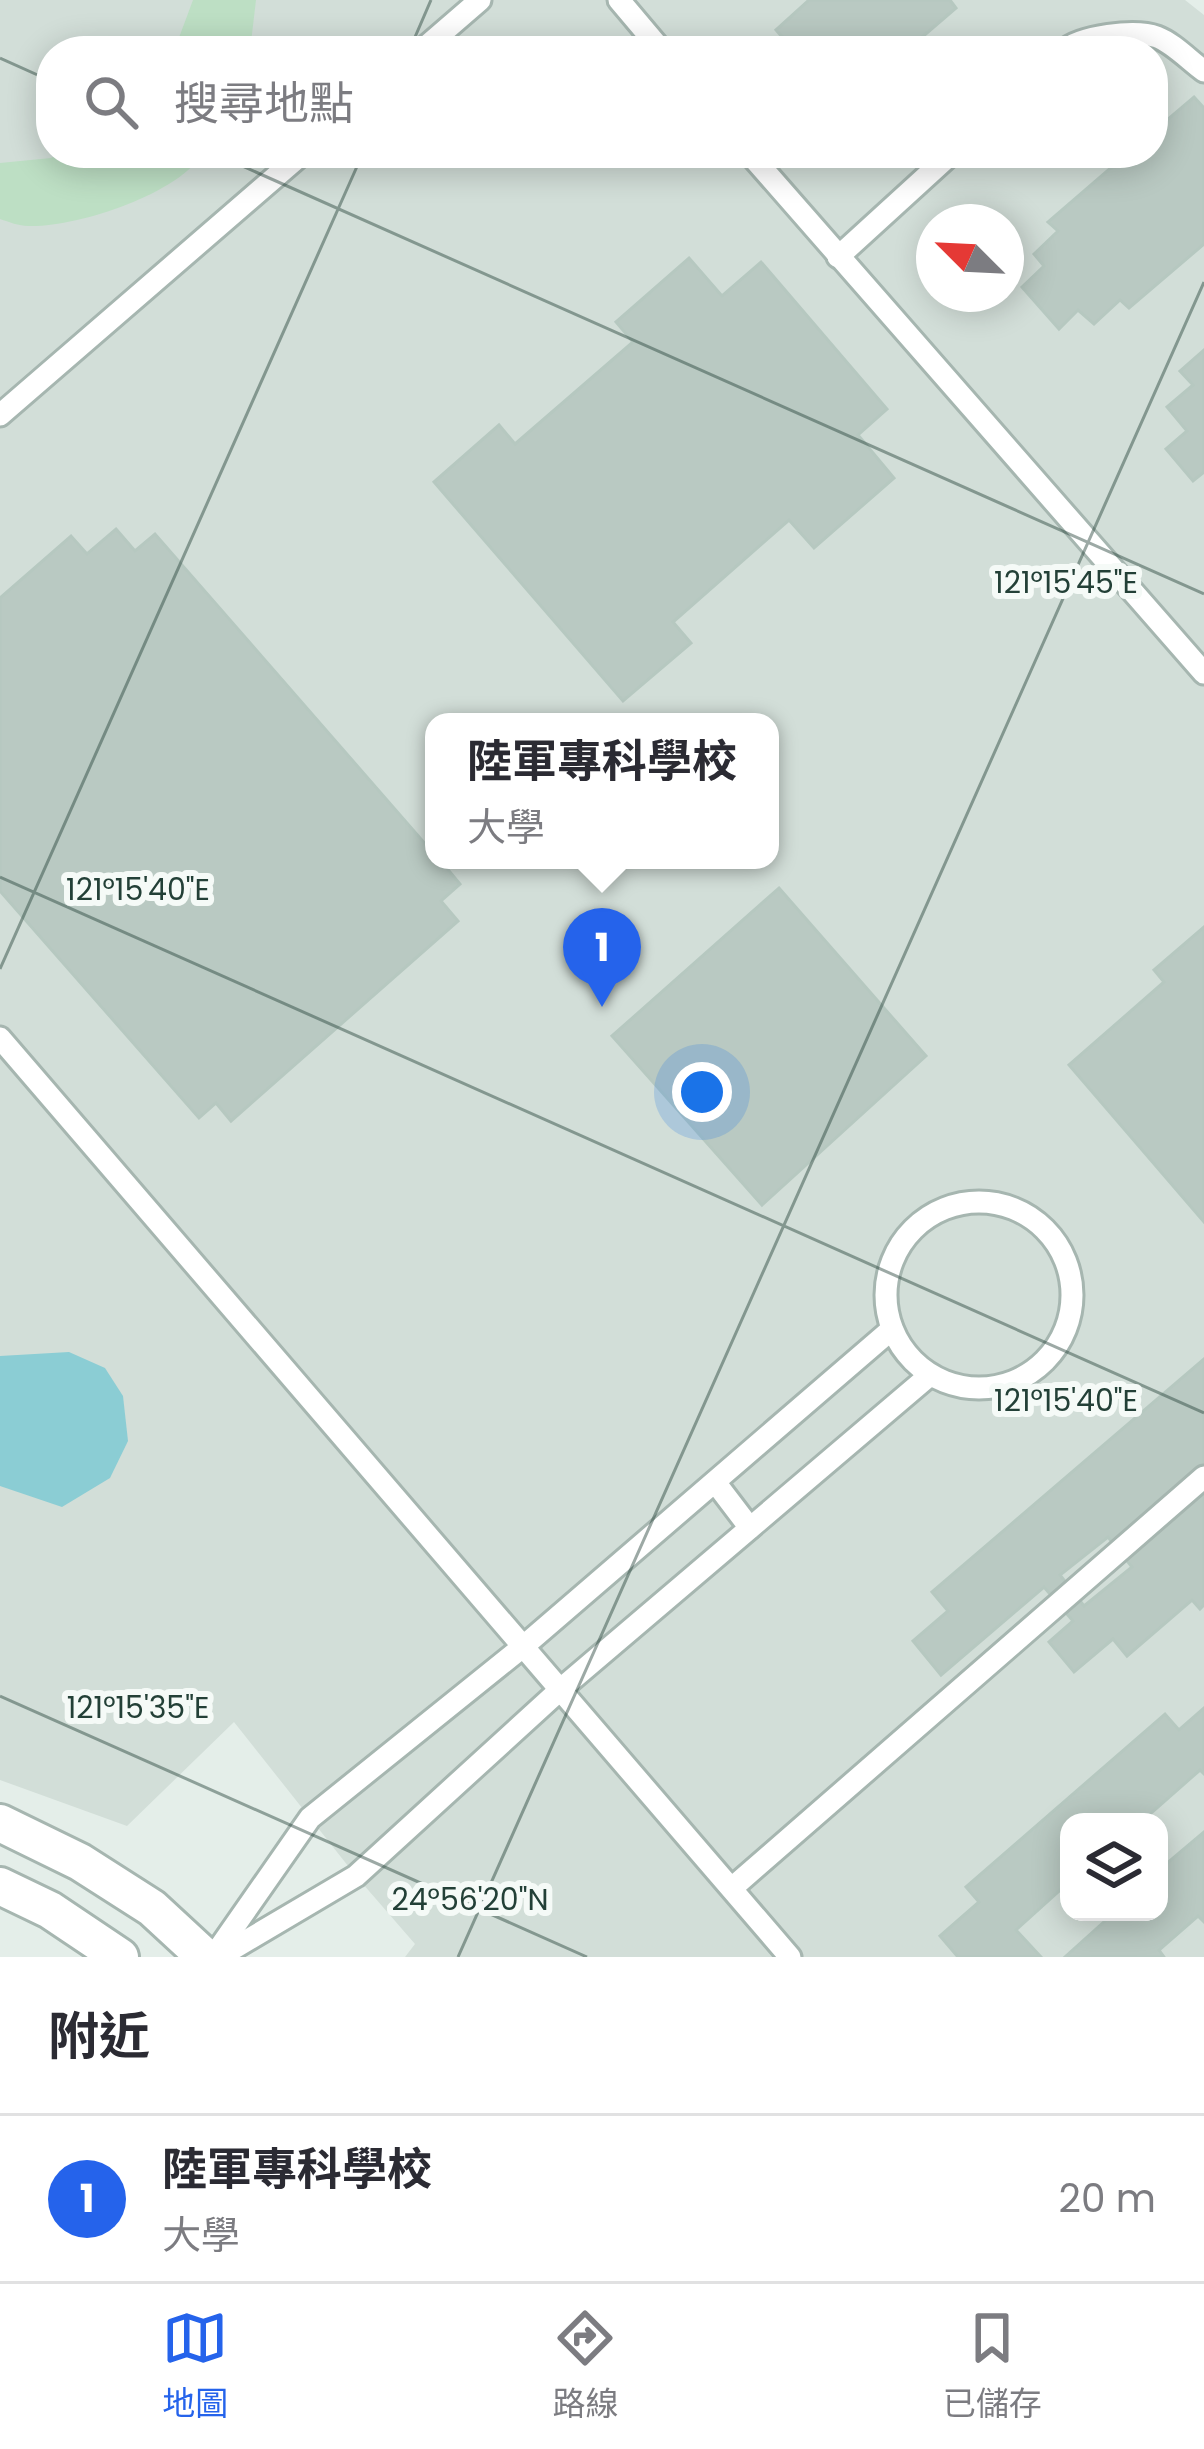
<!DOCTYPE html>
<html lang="zh-TW">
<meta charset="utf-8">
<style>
body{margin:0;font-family:Poppins,"Noto Sans TC",sans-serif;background:#f7f7f7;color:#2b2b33}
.controls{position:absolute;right:36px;bottom:36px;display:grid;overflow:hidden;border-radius:24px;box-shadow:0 6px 30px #0003}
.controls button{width:108px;height:108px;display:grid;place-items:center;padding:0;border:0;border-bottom:3px solid #e1e1e2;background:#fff;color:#2b2b33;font:60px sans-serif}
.compass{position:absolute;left:916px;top:204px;width:108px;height:108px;border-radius:50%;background:#fff;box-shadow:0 6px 30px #0003;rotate:294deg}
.you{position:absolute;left:702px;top:1092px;width:42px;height:42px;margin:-30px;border:9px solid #fff;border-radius:50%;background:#1a73e8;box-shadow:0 0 0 18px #1a73e833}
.badge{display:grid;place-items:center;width:78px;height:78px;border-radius:50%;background:#2563eb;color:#fff;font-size:39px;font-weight:700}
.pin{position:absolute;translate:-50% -99px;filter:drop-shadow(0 3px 6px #0008)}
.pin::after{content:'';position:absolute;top:63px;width:42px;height:36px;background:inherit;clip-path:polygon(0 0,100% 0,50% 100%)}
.popup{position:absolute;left:425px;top:713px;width:354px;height:156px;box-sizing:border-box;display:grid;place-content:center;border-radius:24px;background:#fff;filter:drop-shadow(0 3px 9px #0005);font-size:39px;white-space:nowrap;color:#7c7c81}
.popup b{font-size:45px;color:#2b2b33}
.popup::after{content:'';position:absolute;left:50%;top:100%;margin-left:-24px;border:24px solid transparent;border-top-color:#fff}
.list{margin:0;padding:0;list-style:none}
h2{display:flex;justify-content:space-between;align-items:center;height:156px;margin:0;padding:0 48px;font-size:51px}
h2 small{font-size:39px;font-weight:400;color:#7c7c81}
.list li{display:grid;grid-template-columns:78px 1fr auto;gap:36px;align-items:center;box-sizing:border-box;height:168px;padding:0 48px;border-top:3px solid #e1e1e2}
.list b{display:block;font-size:45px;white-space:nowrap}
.list p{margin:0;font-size:39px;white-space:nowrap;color:#7c7c81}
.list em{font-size:39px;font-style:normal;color:#7c7c81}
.icon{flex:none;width:66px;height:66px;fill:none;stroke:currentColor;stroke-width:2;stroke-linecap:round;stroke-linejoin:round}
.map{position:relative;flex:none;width:1204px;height:1957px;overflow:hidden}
.search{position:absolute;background:#fff;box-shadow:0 6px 30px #0003;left:36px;right:36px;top:36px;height:132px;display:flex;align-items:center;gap:30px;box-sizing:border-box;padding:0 42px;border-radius:48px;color:#7c7c81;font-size:45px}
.sheet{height:324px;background:#fff}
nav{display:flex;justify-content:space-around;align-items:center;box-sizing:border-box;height:168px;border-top:3px solid #e1e1e2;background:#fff;font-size:33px;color:#7c7c81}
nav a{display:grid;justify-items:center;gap:6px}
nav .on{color:#2563eb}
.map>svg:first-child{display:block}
.built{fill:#d2ded8;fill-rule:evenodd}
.green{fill:#bddfc4}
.water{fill:#8bcdd4}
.building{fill:#b9c9c2;stroke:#b6c8c0;stroke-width:3;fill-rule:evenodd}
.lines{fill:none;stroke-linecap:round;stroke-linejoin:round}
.service-casing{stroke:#a6b6b0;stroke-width:27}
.tertiary-casing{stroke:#a6b6b0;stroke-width:42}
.service{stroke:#fff;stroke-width:21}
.tertiary{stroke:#fff;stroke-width:36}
.ticks{fill:none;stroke:#234037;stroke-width:3;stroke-opacity:0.45}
.ticks-label{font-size:30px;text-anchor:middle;fill:#234037;stroke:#f5faf7;stroke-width:12;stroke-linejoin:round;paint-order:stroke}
</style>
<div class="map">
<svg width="1204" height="1957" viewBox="0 0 1204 1957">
<rect width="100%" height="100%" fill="#e4eee9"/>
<path class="built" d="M 0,0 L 1185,0 L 1204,15 L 1204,1957 L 405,1957 L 415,1944 L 356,1876 L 234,1722 L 127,1826 L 0,1780 ZM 51,51 L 1153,51 L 1153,153 L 51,153 ZM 934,222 L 1006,222 L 1006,294 L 934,294 ZM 434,722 L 770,722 L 770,860 L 434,860 ZM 1069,1822 L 1159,1822 L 1159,1912 L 1069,1912 Z"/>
<g class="green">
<polygon points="193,0 256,0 250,51 174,51"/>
<path d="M 60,153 L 203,153 C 179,194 75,228 28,226 C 19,226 9,222 0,219 L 0,163 L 51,158 Z"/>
</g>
<polygon class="water" points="69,1352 105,1368 123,1396 128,1441 110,1478 62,1507 0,1486 0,1356"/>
<g class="building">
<polygon points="809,0 950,0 956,8 906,51 794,51 776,30"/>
<polygon points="1194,97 1204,108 1204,244 1129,308 1120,300 1094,324 1078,310 1059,329 1022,287 1044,266 1034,254 1058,231 1048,222 1128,153 1153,153 1153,132"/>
<polygon points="689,258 722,296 761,262 887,409 858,435 894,478 814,548 789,520 673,622 691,643 623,701 434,482 499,425 515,444 633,342 616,322"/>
<polygon points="1204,350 1204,472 1193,481 1166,449 1187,431 1167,407 1193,385 1180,371"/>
<polygon points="116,529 135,551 155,534 434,854 434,860 440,860 460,884 441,901 458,921 231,1121 216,1103 199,1118 0,891 0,598 71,536 87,554"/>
<polygon points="779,888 926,1056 762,1205 612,1036"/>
<polygon points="1204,927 1204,1222 1069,1065 1164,982 1154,970"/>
<path d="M 1204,1359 L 1204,1605 L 1200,1609 L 1192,1600 L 1127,1656 L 1113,1639 L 1074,1672 L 1049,1642 L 1073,1621 L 1044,1587 L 941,1675 L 913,1641 L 948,1611 L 932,1592 ZM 1108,1537 L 1132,1567 L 1084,1606 L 1060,1575 Z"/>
<polygon points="1204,1708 1204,1774 1200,1770 1141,1822 1069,1822 1069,1882 1016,1930 1041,1957 958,1957 940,1936 979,1902 966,1887 1165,1714 1179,1730"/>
<polygon points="1204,1832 1204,1922 1198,1916 1159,1950 1164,1957 1065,1957 1115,1912 1159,1912 1159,1870"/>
</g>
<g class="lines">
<defs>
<g id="service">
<polyline points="619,0 662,51"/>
<polyline points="421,51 480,0"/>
<path d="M 1064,51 C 1080,36 1135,29 1157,37 C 1173,43 1190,61 1204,71"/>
<polyline points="749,153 1204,673"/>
<polyline points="838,257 952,153"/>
<polyline points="0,415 303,153"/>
<polyline points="0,1038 790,1957"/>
<circle cx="979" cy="1295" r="93"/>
<polyline points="715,1482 750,1528"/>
<polyline points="732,1888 1204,1477"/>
<polyline points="213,1957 310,1818 525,1645 892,1329"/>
<polyline points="219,1957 356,1876 562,1688 930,1375"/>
</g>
<g id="tertiary">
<polyline points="0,1823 80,1862 152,1908 205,1957"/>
<polyline points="0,1886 50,1910 120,1957"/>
</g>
</defs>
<use href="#service" class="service-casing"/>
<use href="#tertiary" class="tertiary-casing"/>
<use href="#service" class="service"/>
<use href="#tertiary" class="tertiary"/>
</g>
<path class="ticks" d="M 409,51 L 431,0M 0,58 L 51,81M 213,153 L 1204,594M 0,877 L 1204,1413M 0,969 L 363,153M 0,1696 L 587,1957M 458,1957 L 1204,282"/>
<g class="ticks-label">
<text x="1066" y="593">121°15'45"E</text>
<text x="138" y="900">121°15'40"E</text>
<text x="1066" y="1411">121°15'40"E</text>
<text x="138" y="1718">121°15'35"E</text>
<text x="470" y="1910">24°56'20"N</text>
</g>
</svg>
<div class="controls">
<button><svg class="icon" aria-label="layers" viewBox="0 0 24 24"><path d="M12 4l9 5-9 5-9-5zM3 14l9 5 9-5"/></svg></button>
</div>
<svg class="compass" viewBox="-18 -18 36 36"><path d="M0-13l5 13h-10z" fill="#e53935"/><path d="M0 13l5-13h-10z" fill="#7c7c81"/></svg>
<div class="you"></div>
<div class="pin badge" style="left:602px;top:1007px">1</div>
<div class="popup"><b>陸軍專科學校</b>大學</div>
<div class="search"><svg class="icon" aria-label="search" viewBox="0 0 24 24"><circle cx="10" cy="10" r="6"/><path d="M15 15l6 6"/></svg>搜尋地點</div>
</div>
<section class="sheet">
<h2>附近<small></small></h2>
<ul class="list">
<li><span class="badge">1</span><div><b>陸軍專科學校</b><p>大學</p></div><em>20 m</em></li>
</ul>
</section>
<nav>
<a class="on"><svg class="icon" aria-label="map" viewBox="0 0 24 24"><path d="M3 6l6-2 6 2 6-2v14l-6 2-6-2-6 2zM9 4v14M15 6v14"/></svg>地圖</a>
<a><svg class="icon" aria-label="directions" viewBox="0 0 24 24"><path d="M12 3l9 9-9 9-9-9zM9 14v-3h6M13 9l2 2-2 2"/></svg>路線</a>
<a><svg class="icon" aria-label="saved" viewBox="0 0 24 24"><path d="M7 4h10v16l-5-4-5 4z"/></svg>已儲存</a>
</nav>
